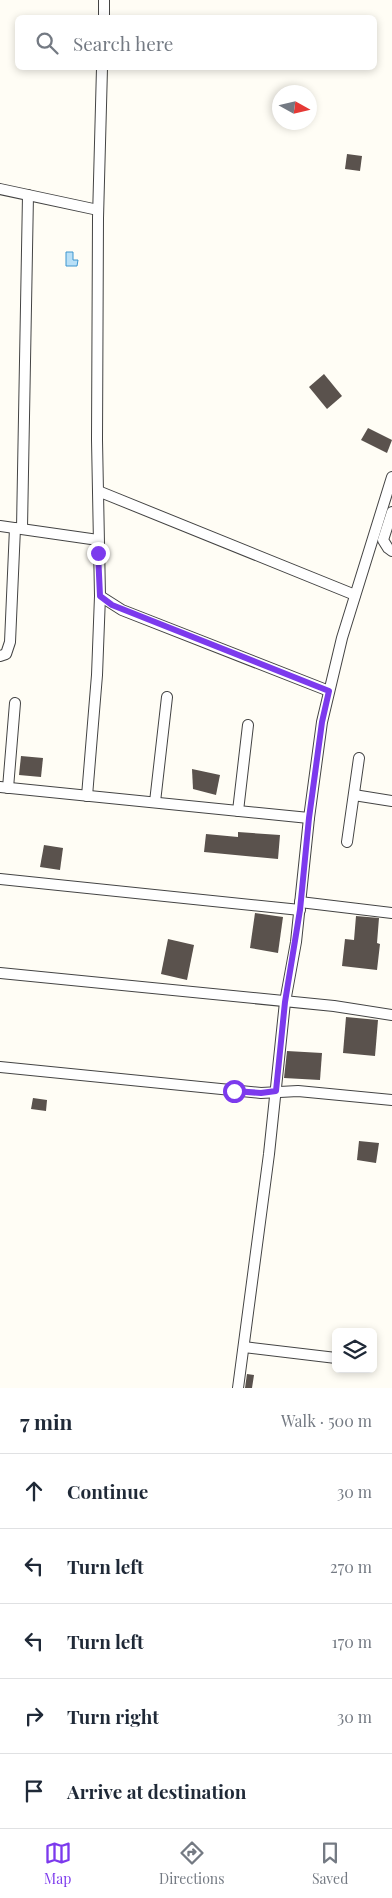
<!DOCTYPE html>
<meta charset="utf-8">
<style>
body{margin:0;font-family:"Playfair Display",serif;background:#f2f2f3;color:#1f2937}
.controls{position:absolute;right:15px;bottom:15px;display:grid;overflow:hidden;border-radius:8px;box-shadow:0 2px 8px #0003}
.controls button{width:45px;height:45px;display:grid;place-items:center;padding:0;border:0;border-bottom:1px solid #e0e1e3;background:#fff;color:#1f2937;font:25px sans-serif}
.compass{position:absolute;left:272px;top:85px;width:45px;height:45px;border-radius:50%;background:#fff;box-shadow:0 2px 8px #0003;rotate:98deg}
.stop{position:absolute;width:15px;height:15px;margin:-11px;border:4px solid #7c3aed;border-radius:50%;background:#fff}
.stop.end{background:#7c3aed;border-color:#fff;box-shadow:0 1px 5px #0008}
.list{margin:0;padding:0;list-style:none}
h2{display:flex;justify-content:space-between;align-items:center;height:65px;margin:0;padding:0 20px;font-size:21px}
h2 small{font-size:16px;font-weight:400;color:#747a83}
.list li{display:grid;grid-template-columns:32px 1fr auto;gap:15px;align-items:center;box-sizing:border-box;height:75px;padding:0 20px;border-top:1px solid #e0e1e3}
.list b{display:block;font-size:19px;white-space:nowrap}
.list em{font-size:16px;font-style:normal;color:#747a83}
.icon{flex:none;width:28px;height:28px;fill:none;stroke:currentColor;stroke-width:2;stroke-linecap:round;stroke-linejoin:round}
.map{position:relative;flex:none;width:392px;height:1388px;overflow:hidden}
.search{position:absolute;background:#fff;box-shadow:0 2px 8px #0003;left:15px;right:15px;top:15px;height:55px;display:flex;align-items:center;gap:12px;box-sizing:border-box;padding:0 18px;border-radius:8px;color:#747a83;font-size:19px}
.sheet{height:440px;background:#fff}
nav{display:flex;justify-content:space-around;align-items:center;box-sizing:border-box;height:70px;border-top:1px solid #e0e1e3;background:#fff;font-size:14px;color:#747a83}
nav a{display:grid;justify-items:center;gap:2px}
nav .on{color:#7c3aed}
.map>svg:first-child{display:block}
.water{fill:#b9e0f7;stroke:#3f96cf}
.building{fill:#5a524d}
.lines{fill:none;stroke-linecap:round;stroke-linejoin:round}
.minor-casing{stroke:#444;stroke-width:12}
.minor{stroke:#fff;stroke-width:10}
.route{stroke:#7c3aed;stroke-width:6}
</style>
<div class="map">
<svg width="392" height="1388" viewBox="0 0 392 1388">
<rect width="100%" height="100%" fill="#fffdf5"/>
<polygon class="water" points="66,252 73,252 73,260 78,260 77,266 66,266"/>
<g class="building">
<polygon points="347,154 362,156 360,171 345,169"/>
<polygon points="324,374 342,396 327,409 309,387"/>
<polygon points="368,428 392,440 387,453 361,440"/>
<polygon points="21,756 43,758 41,777 19,775"/>
<polygon points="192,769 220,775 216,795 193,789"/>
<polygon points="238,832 280,835 278,859 204,852 206,834 238,837"/>
<polygon points="44,845 63,848 60,870 40,867"/>
<polygon points="255,913 283,917 278,953 250,948"/>
<polygon points="356,916 379,918 377,943 380,944 377,970 342,966 345,939 354,940"/>
<polygon points="168,939 194,945 187,980 161,974"/>
<polygon points="346,1017 378,1020 375,1056 343,1053"/>
<polygon points="287,1051 322,1053 320,1080 284,1078"/>
<polygon points="33,1098 47,1100 46,1111 31,1109"/>
<polygon points="359,1141 379,1143 376,1163 357,1160"/>
<polygon points="247,1374 254,1375 252,1388 245,1388"/>
</g>
<g class="lines">
<defs>
<g id="minor">
<polyline points="104,18 104,0"/>
<polyline points="102,68 98,218 97,440 100,596 122,610 329,691"/>
<polyline points="0,189 98,210"/>
<polyline points="98,491 355,595"/>
<polyline points="392,512 383,540 388,548 392,551"/>
<polyline points="0,526 98,540"/>
<polyline points="22,528 28,195"/>
<polyline points="0,656 6,654 10,642 15,528"/>
<polyline points="0,787 309,818"/>
<polyline points="8,788 15,703"/>
<polyline points="354,795 392,801"/>
<polyline points="87,796 97,675 100,596"/>
<polyline points="155,802 167,697"/>
<polyline points="238,811 248,725"/>
<polyline points="347,842 359,758"/>
<polyline points="0,879 300,910"/>
<polyline points="300,902 392,913"/>
<polyline points="0,973 334,1006 392,1015"/>
<polyline points="0,1067 261,1093 298,1091 392,1100"/>
<polyline points="244,1347 336,1358"/>
<polyline points="238,1388 269,1154 285,1002 296,942 309,818 322,722 342,638 392,477"/>
</g>
</defs>
<use href="#minor" class="minor-casing"/>
<use href="#minor" class="minor"/>
</g>
<g class="lines">
<polyline class="route" points="98,553 100,596 112,605 329,691 322,722 309,818 300,910 285,1002 276,1091 261,1093 234,1091"/>
</g>
</svg>
<div class="controls">
<button><svg class="icon" aria-label="layers" viewBox="0 0 24 24"><path d="M12 4l9 5-9 5-9-5zM3 14l9 5 9-5"/></svg></button>
</div>
<svg class="compass" viewBox="-18 -18 36 36"><path d="M0-13l5 13h-10z" fill="#e53935"/><path d="M0 13l5-13h-10z" fill="#747a83"/></svg>
<div class="stop" style="left:234px;top:1091px"></div>
<div class="stop end" style="left:98px;top:553px"></div>
<div class="search"><svg class="icon" aria-label="search" viewBox="0 0 24 24"><circle cx="10" cy="10" r="6"/><path d="M15 15l6 6"/></svg>Search here</div>
</div>
<section class="sheet">
<h2>7 min<small>Walk · 500 m</small></h2>
<ul class="list">
<li><svg class="icon" aria-label="ahead" viewBox="0 0 24 24"><path d="M12 20V5M6 11l6-6 6 6"/></svg><div><b>Continue</b></div><em>30 m</em></li>
<li><svg class="icon" aria-label="left" viewBox="0 0 24 24"><path d="M17 20v-9H6M10 6l-5 5 5 5"/></svg><div><b>Turn left</b></div><em>270 m</em></li>
<li><svg class="icon" aria-label="left" viewBox="0 0 24 24"><path d="M17 20v-9H6M10 6l-5 5 5 5"/></svg><div><b>Turn left</b></div><em>170 m</em></li>
<li><svg class="icon" aria-label="right" viewBox="0 0 24 24"><path d="M7 20v-9h11M14 6l5 5-5 5"/></svg><div><b>Turn right</b></div><em>30 m</em></li>
<li><svg class="icon" aria-label="arrive" viewBox="0 0 24 24"><path d="M6 21V4h12l-3 4 3 4H6"/></svg><div><b>Arrive at destination</b></div></li>
</ul>
</section>
<nav>
<a class="on"><svg class="icon" aria-label="map" viewBox="0 0 24 24"><path d="M3 6l6-2 6 2 6-2v14l-6 2-6-2-6 2zM9 4v14M15 6v14"/></svg>Map</a>
<a><svg class="icon" aria-label="directions" viewBox="0 0 24 24"><path d="M12 3l9 9-9 9-9-9zM9 14v-3h6M13 9l2 2-2 2"/></svg>Directions</a>
<a><svg class="icon" aria-label="saved" viewBox="0 0 24 24"><path d="M7 4h10v16l-5-4-5 4z"/></svg>Saved</a>
</nav>
